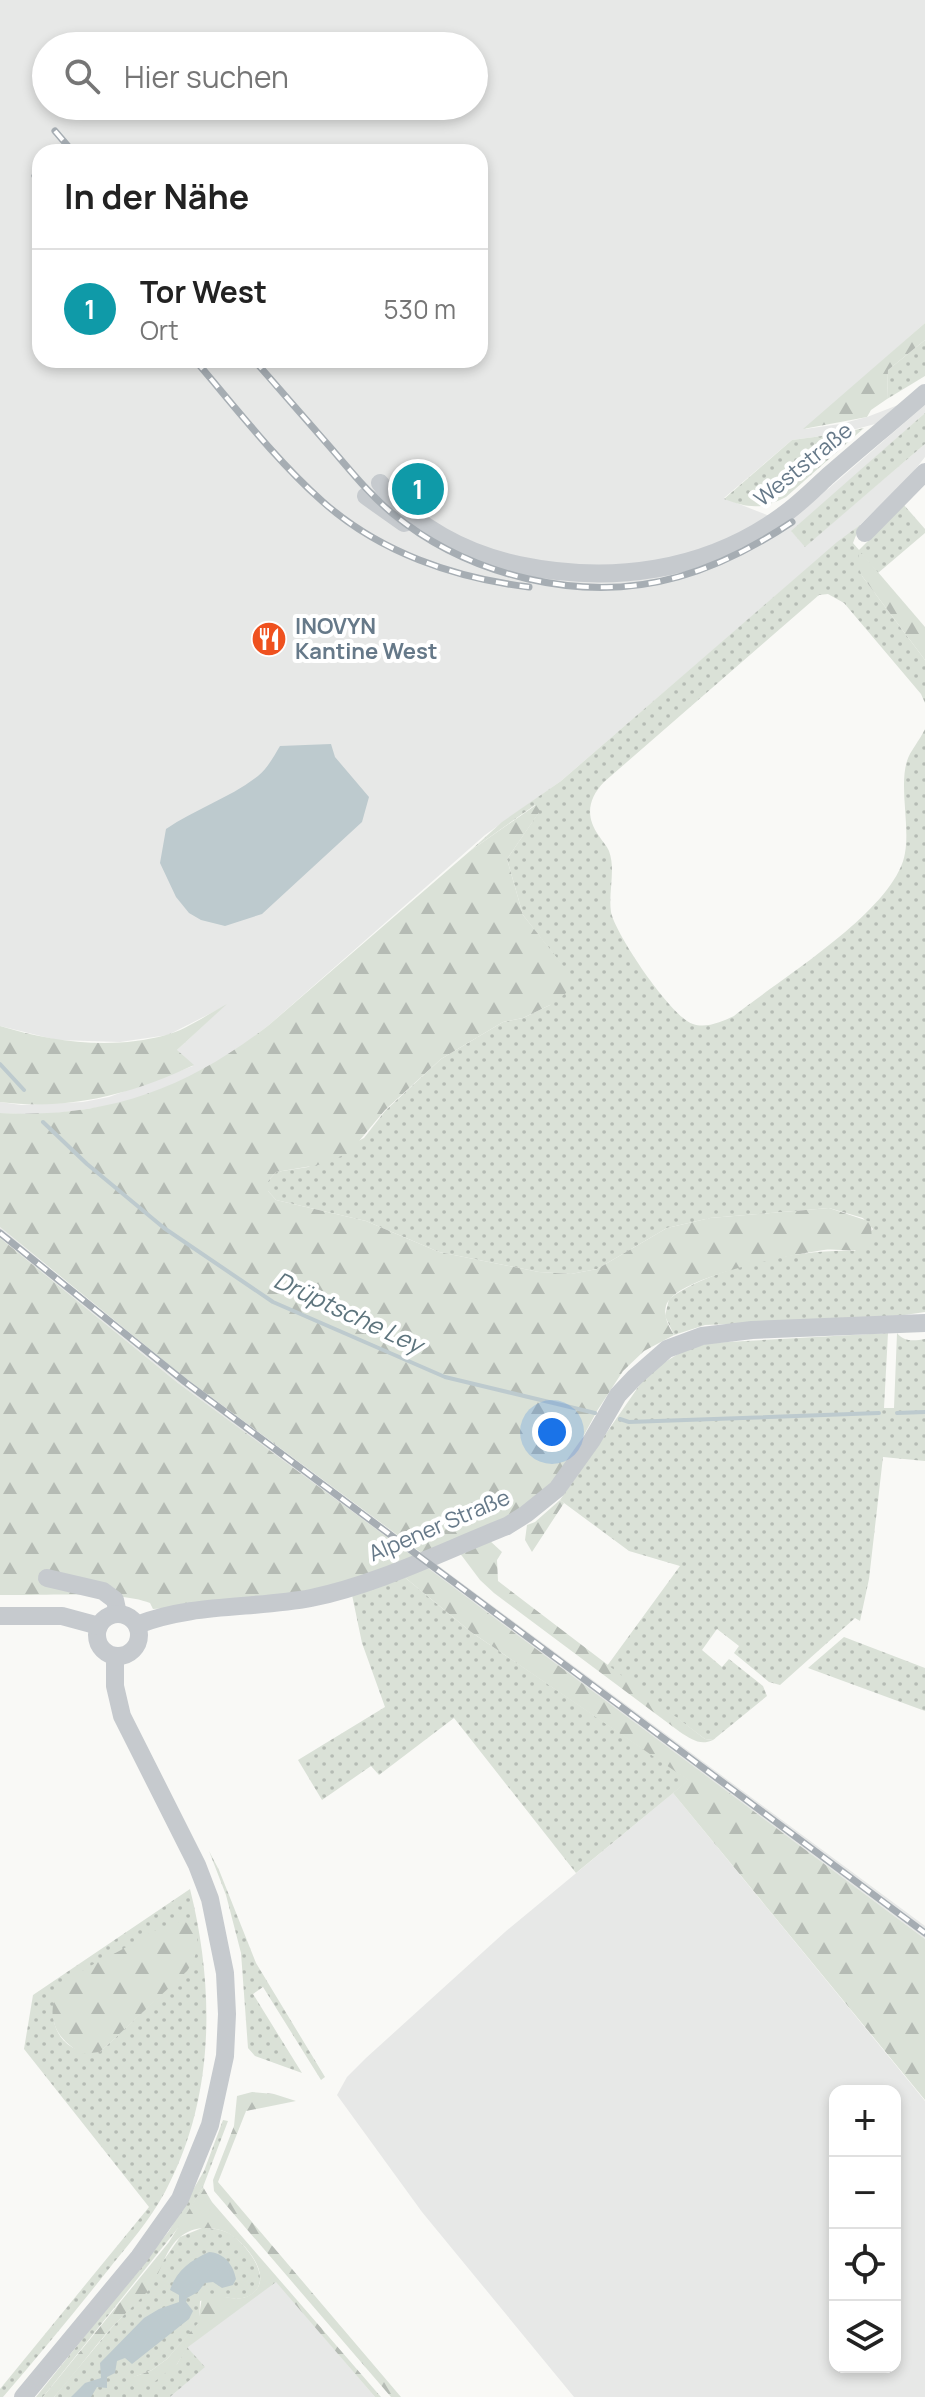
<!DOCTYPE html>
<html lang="de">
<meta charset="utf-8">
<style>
body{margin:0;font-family:Manrope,sans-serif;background:#f2f2f2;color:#222}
.controls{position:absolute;right:24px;bottom:24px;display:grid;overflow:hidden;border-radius:16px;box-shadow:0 4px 12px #0003}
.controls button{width:72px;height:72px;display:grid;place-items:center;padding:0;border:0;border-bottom:2px solid #e0e0e0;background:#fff;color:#222;font:40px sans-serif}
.you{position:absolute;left:552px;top:1432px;width:28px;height:28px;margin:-20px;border:6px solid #fff;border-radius:50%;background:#1a73e8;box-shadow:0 0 0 12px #1a73e833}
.badge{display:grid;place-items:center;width:52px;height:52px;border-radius:50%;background:#ef511f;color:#fff;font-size:26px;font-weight:700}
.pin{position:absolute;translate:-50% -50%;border:4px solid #fff;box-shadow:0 2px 8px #0006}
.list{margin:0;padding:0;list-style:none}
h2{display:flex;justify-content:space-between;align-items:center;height:104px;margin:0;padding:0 32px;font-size:34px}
h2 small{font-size:26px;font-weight:400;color:#767676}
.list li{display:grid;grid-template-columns:52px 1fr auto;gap:24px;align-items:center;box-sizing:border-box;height:120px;padding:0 32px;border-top:2px solid #e0e0e0}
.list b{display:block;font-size:30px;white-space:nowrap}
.list p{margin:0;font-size:26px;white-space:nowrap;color:#767676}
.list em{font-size:26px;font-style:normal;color:#767676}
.icon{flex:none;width:44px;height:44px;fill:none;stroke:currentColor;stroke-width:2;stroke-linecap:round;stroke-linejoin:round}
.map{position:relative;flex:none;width:925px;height:2397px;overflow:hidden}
.search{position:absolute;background:#fff;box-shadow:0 4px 12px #0003;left:32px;top:32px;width:456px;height:88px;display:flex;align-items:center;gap:20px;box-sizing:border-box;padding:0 28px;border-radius:44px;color:#767676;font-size:30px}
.panel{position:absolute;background:#fff;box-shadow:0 4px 12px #0003;left:32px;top:144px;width:456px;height:224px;border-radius:24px}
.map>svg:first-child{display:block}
.built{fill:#e7e8e7;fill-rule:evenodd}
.grass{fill:url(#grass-dots);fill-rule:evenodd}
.forest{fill:url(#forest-firs)}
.water{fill:#bdcace}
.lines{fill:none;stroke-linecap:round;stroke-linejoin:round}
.stream{stroke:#bdcace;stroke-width:4}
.minor{stroke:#c6cace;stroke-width:18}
.rail-casing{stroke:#a6adb3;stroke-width:7}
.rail{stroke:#fff;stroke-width:4;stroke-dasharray:12;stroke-linecap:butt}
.labels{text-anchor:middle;stroke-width:8;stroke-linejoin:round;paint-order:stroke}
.street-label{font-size:22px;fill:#667989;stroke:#fff}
.poi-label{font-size:22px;font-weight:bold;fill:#667989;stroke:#fff;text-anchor:start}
.water-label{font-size:24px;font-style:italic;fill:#5d747d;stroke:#fff}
</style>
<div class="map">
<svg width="925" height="2397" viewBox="0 0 925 2397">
<defs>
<pattern id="grass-dots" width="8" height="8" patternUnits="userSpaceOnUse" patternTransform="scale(2)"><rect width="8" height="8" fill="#dae1d7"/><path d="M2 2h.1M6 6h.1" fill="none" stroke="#b5bbb4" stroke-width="1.8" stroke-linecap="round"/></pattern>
<pattern id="forest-firs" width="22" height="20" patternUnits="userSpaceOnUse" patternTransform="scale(2)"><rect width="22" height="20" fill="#dae1d7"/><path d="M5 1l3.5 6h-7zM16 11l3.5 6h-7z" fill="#b5bbb4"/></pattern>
</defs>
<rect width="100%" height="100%" fill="#f9f9f6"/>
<g class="built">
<path d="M 0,0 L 925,0 L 925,323 L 805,429 L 840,424 L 867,417 L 911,400 L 879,423 L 837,434 L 792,440 L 724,498 L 782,521 L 821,495 L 925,405 L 925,413 L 792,532 L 805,546 L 925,444 L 925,457 L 910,476 L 860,525 L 817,560 L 561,781 L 485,835 L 269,1025 L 236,1051 L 193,1076 L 152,1094 L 117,1105 L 42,1115 L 0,1113 L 0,1102 L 21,1105 L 83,1102 L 109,1097 L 193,1066 L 176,1051 L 223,1007 L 168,1035 L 120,1042 L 57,1040 L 0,1026 ZM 46,46 L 474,46 L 474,106 L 46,106 ZM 40,152 L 480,152 L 480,360 L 40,360 Z"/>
<polygon points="0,1227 124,1330 220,1404 925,1926 925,1939 178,1383 0,1238"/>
<path d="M 673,1793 L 925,2101 L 925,2397 L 574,2397 L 422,2212 L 337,2095 L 347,2077 L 366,2058 L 505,1932 ZM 835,2091 L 895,2091 L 895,2367 L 835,2367 Z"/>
<polygon points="276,2281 375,2397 170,2397 204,2367 187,2347"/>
</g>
<g class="grass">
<polygon points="925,340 925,376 887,399 888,370"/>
<polygon points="925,413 925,444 805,547 791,531"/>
<path d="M 864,428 L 786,497 C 762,510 748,508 724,499 L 792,440 L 837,434 Z"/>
<path d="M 904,505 L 925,529 L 925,533 L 878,573 L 859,551 L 862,576 L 925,660 L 925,703 L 921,694 L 844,603 L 828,594 L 819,595 L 604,782 C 588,799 585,816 599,836 C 602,841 607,846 609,851 C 616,870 608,892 611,912 C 615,934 672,1018 693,1024 C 706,1029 723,1021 734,1016 C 778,980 896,910 905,853 C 910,825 899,787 907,761 C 910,751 920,740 925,729 L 925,1312 L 891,1317 L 705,1325 L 674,1335 L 665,1316 L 669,1299 C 712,1267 802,1248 855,1251 L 873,1229 L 863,1218 L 829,1208 L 710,1218 L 667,1228 L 597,1269 L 571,1274 L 539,1272 L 439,1252 L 366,1221 L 276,1200 L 268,1191 L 268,1181 L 276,1172 L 308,1167 L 364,1138 L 385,1111 L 441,1059 L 503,1022 L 523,1018 L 550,1005 L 565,969 L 523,915 L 507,859 L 539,812 L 535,805 L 470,851 L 502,822 L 561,781 L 837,542 L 860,525 L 853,543 L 859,550 Z"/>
<path d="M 888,1333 L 884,1408 L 894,1408 L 897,1333 C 904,1342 914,1341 925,1339 L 925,1461 L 883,1457 L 869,1579 L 860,1621 L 855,1618 L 780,1685 L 769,1682 L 734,1653 L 739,1646 L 717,1629 L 702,1650 L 722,1667 L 729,1659 L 763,1686 L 767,1696 L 713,1740 L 705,1739 L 607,1666 L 680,1566 L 629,1551 L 560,1500 L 641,1383 L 657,1367 L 683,1351 L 709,1343 Z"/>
<polygon points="402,1575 471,1632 689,1780 576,1873 454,1718 379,1775 371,1766 322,1800 298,1760 385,1707 362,1643 352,1595"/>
<polygon points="844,1637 925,1668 925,1711 808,1668"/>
<polygon points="209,1851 219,1870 256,1963 325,2077 321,2080 263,1987 253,1994 302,2073 255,2056 248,2048 241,1953 226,1895"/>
<path d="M 190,1889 C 215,1989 215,2099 165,2192 C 150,2220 128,2245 108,2270 C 74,2313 39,2355 3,2397 L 0,2397 L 0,2389 L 149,2207 L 24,2049 L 33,1995 ZM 187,1970 L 100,2052 C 70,2056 49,2034 54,2004 Z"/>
<polygon points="223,2120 228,2121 203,2187 182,2223 43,2397 36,2397 169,2231 204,2171"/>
<path d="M 202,2228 C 212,2228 223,2229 232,2235 C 247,2246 276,2281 249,2296 C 238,2301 229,2297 218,2297 C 212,2297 205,2300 200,2301 L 199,2323 L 167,2359 L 152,2370 L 134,2377 L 177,2364 L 187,2347 L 205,2367 L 170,2397 L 54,2397 L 113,2326 L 148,2290 L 161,2264 L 180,2237 Z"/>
</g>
<g class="forest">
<polygon points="925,323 925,340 888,370 887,399 871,410 867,417 803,429"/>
<polygon points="859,550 925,627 925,660 862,576 858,566"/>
<path d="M 536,805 L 540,811 L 507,859 L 523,915 L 565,968 L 570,980 L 566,993 L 550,1005 L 523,1018 L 503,1022 L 441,1059 L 385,1110 L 349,1153 L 318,1165 L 276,1172 L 268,1181 L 268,1191 L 276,1200 L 366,1221 L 439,1252 L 539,1272 L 571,1274 L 597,1269 L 667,1228 L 710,1218 L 829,1208 L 871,1222 L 872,1245 C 858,1255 840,1248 824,1250 C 795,1254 673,1277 666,1306 C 663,1316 669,1327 674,1335 L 644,1351 L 623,1371 L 597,1411 L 564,1472 L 529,1508 L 423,1554 L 184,1377 L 0,1227 L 0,1113 C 105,1119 187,1089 269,1025 L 470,851 Z"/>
<path d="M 227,1004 L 177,1050 L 194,1065 C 132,1094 69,1111 0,1102 L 0,1026 C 52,1042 112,1050 166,1035 C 186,1030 208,1014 227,1004 Z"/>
<path d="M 0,1238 L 178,1383 L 414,1557 L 335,1588 L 222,1604 L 153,1609 L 150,1603 C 118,1590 38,1596 0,1595 Z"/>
<polygon points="560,1500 564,1503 532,1552 525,1540 527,1525 535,1522"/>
<path d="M 489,1540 L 502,1552 L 497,1560 L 498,1581 L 705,1739 L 713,1740 C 700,1746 691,1739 680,1732 L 494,1593 L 480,1580 L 459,1552 Z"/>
<polygon points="425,1566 925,1939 925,2100 673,1793 688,1780 471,1632 402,1575"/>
<path d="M 184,1921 C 204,1932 199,1954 187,1971 L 100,2052 L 83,2054 C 70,2047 57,2036 54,2022 C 43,1984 95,1964 121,1950 C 141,1939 161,1924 184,1921 Z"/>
<polygon points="252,2092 274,2094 296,2101 246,2111 218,2182 401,2397 391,2397 214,2191 213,2180 234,2126 237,2096"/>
<path d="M 203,2187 L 212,2202 L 381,2397 L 375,2397 L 276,2282 L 188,2347 L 177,2364 L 149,2386 L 133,2387 L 134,2377 L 152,2370 L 167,2359 L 198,2323 L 202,2297 C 217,2290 234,2305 250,2295 C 277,2279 244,2240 226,2232 C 211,2226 192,2226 179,2238 C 163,2252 161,2275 148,2291 C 137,2303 124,2314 113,2326 C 92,2349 75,2374 54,2397 L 43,2397 L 169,2242 Z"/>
</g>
<g class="water">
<path d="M 331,744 L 335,757 L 369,797 L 362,822 L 262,914 L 225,926 L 201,920 L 189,913 L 176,897 L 160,863 L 166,829 C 195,809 230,798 258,776 C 267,769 274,756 280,746 Z"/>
<path d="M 209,2252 C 224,2253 233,2264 236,2279 L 233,2285 L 222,2288 L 213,2282 L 205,2283 L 198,2292 L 187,2298 L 186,2302 L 193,2311 L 189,2319 L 132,2364 L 125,2358 L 117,2361 L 115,2373 L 107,2377 L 107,2388 L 97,2387 L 91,2397 L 71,2397 L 85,2383 L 101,2378 L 100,2363 L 144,2318 L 159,2309 L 179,2302 L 179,2295 L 170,2290 C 176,2271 191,2260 209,2252 Z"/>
</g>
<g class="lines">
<g class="stream">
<polyline points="0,1064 24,1090"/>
<polyline points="43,1122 87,1164 164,1228 273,1302 445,1377 595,1413"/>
<polyline points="897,1413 925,1412"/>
<polyline points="620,1419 629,1422 879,1413"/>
</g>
<g class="minor">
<path d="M 380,483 C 414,527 466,554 519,565 C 610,584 705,572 782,516 C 798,505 813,490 828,476 C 860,448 893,421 925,393"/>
<polyline points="366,496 404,523"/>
<polyline points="865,533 925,472"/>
<polyline points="47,1578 103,1591 115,1600 118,1614"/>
<circle cx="118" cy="1635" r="21"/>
<polyline points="0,1616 62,1616 99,1626"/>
<path d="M 137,1625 C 193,1603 253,1609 311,1598 C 379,1584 443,1551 507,1526 L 526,1514 L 557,1489 L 592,1440 L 618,1395 L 635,1377 L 667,1349 L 702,1336 L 752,1330 L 925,1323"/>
<polyline points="23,2397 139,2257 180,2199 210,2125 225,2056 227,2014 225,1973 210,1899 197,1865 122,1716 115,1686 115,1656"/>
</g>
<defs>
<g id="rail">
<polyline points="55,131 73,152"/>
<polyline points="35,176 40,182"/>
<path d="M 195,360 C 236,408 275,459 322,501 C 379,552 454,578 529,587"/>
<path d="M 254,360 C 279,389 305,418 330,447 C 350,470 369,494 392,513 C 468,576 582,604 678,577 C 720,565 756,546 792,522"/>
<polyline points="0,1233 185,1382 925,1933"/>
</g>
</defs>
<use href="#rail" class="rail-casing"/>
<use href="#rail" class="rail"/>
</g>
<defs>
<symbol id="restaurant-disc" viewBox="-11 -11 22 22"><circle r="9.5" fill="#ef511f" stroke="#fff"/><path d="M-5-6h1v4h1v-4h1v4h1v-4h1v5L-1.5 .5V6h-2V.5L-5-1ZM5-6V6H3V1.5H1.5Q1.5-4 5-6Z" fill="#fff"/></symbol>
</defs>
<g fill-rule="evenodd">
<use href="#restaurant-disc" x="249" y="619" width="40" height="40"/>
</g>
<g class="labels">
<g class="street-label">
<text transform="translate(803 464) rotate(-39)" y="8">Weststraße</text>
<text transform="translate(439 1525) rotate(-23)" y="8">Alpener Straße</text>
</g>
<g class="poi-label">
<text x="295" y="634">INOVYN<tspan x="295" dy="25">Kantine West</tspan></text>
</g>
<g class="water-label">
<text transform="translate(348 1313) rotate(25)" y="8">Drüptsche Ley</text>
</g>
</g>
</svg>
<div class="controls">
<button>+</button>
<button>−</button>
<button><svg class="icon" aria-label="locate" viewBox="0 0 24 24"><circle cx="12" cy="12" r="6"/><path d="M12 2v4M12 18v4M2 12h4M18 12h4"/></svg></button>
<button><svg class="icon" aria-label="layers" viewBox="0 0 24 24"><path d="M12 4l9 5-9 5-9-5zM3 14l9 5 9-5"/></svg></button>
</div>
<div class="you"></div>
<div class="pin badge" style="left:418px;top:489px;background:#0f9aa8">1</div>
<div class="search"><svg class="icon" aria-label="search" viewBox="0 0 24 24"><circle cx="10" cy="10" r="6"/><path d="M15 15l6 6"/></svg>Hier suchen</div>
<section class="panel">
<h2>In der Nähe<small></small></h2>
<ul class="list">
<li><span class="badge" style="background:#0f9aa8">1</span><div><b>Tor West</b><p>Ort</p></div><em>530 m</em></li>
</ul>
</section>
</div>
